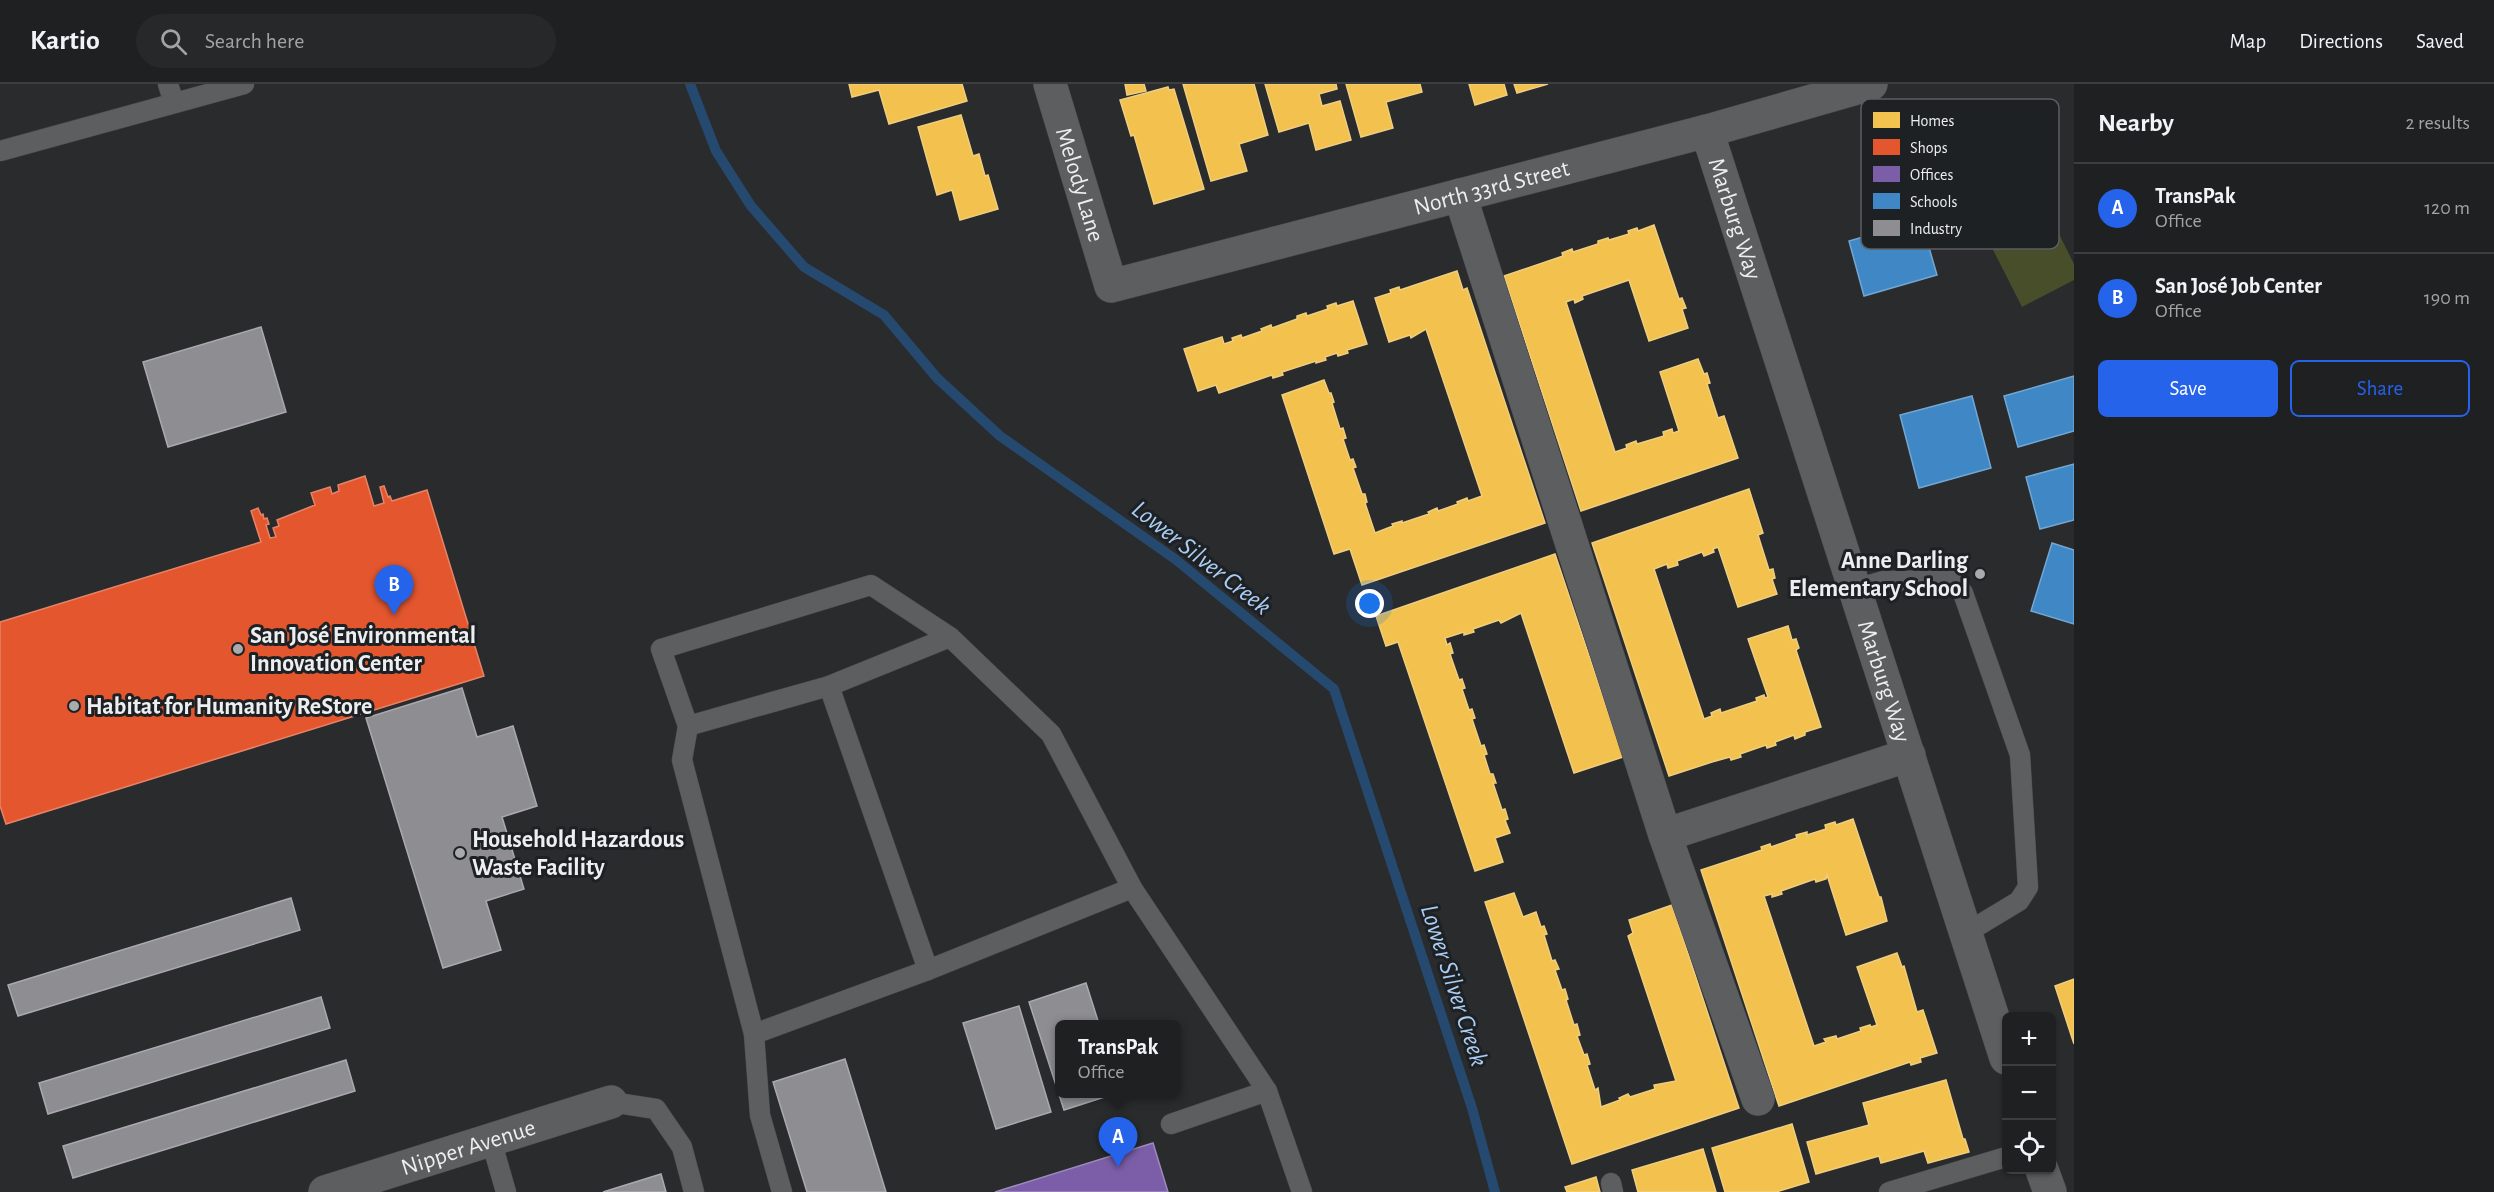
<!DOCTYPE html>
<meta charset="utf-8">
<style>
body{margin:0;font-family:"Alegreya Sans",sans-serif;background:#27282a;color:#f1f3f6}
.controls{position:absolute;right:18px;bottom:18px;display:grid;overflow:hidden;border-radius:9px;box-shadow:0 2px 4px #0004}
.controls button{width:54px;height:54px;display:grid;place-items:center;padding:0;border:0;border-bottom:2px solid #3c3e40;background:#1f2022;color:#f1f3f6;font:30px sans-serif}
.you{position:absolute;left:1370px;top:520px;width:21px;height:21px;margin:-15px;border:4px solid #fff;border-radius:50%;background:#1a73e8;box-shadow:0 0 0 9px #1a73e833}
.badge{display:grid;place-items:center;width:39px;height:39px;border-radius:50%;background:#2563eb;color:#fff;font-size:20px;font-weight:700}
.pin{position:absolute;translate:-50% -50px;filter:drop-shadow(0 2px 3px #0008)}
.pin::after{content:'';position:absolute;top:32px;width:21px;height:18px;background:inherit;clip-path:polygon(0 0,100% 0,50% 100%)}
.popup{position:absolute;left:1055px;top:936px;width:126px;height:78px;box-sizing:border-box;display:grid;place-content:center;border-radius:9px;background:#1f2022;filter:drop-shadow(0 2px 4px #0005);font-size:20px;white-space:nowrap;color:#a1a3a5}
.popup b{font-size:22px;color:#f1f3f6}
.popup::after{content:'';position:absolute;left:50%;top:100%;margin-left:-12px;border:12px solid transparent;border-top-color:#1f2022}
.list{margin:0;padding:0;list-style:none}
h2{display:flex;justify-content:space-between;align-items:center;height:78px;margin:0;padding:0 24px;font-size:26px}
h2 small{font-size:20px;font-weight:400;color:#a1a3a5}
.list li{display:grid;grid-template-columns:39px 1fr auto;gap:18px;align-items:center;box-sizing:border-box;height:90px;padding:0 24px;border-top:2px solid #3c3e40}
.list b{display:block;font-size:22px;white-space:nowrap}
.list p{margin:0;font-size:20px;white-space:nowrap;color:#a1a3a5}
.list em{font-size:20px;font-style:normal;color:#a1a3a5}
.actions{display:flex;gap:12px;padding:18px 24px}
.actions a{flex:1;padding:14px 0;border:2px solid #2563eb;border-radius:9px;text-align:center;font-size:21px;color:#2563eb}
.actions .main{background:#2563eb;color:#fff}
.icon{flex:none;width:33px;height:33px;fill:none;stroke:currentColor;stroke-width:2;stroke-linecap:round;stroke-linejoin:round}
.map{position:relative;flex:none;width:2074px;height:1108px;overflow:hidden}
header{display:flex;align-items:center;gap:36px;box-sizing:border-box;height:84px;padding:0 30px;background:#1f2022;border-bottom:2px solid #3c3e40}
header strong{font-size:28px}
nav{display:flex;gap:33px;margin-inline-start:auto;font-size:21px}
.search{width:420px;height:54px;background:#27282a;display:flex;align-items:center;gap:15px;box-sizing:border-box;padding:0 21px;border-radius:33px;color:#a1a3a5;font-size:22px}
main{display:flex}
aside{flex:1;background:#1f2022}
.map>svg:first-child{display:block}
.green{fill:#484d2a}
.homes{fill:#f2c14e;stroke:#f0ce7f;stroke-width:1.5}
.shops{fill:#e4572e;stroke:#e68468;stroke-width:1.5}
.offices{fill:#7b5ea7;stroke:#9d89bd;stroke-width:1.5}
.schools{fill:#3f88c5;stroke:#73a7d2;stroke-width:1.5}
.industry{fill:#8d8d92;stroke:#aaaaae;stroke-width:1.5}
.lines{fill:none;stroke-linecap:round;stroke-linejoin:round}
.stream{stroke:#264a6f;stroke-width:10}
.lane-casing{stroke:#464849;stroke-width:21}
.street-casing{stroke:#464849;stroke-width:34}
.lane{stroke:#5c5e60;stroke-width:20}
.street{stroke:#5c5e60;stroke-width:33}
.poi-dot{fill:#a8aaac;stroke:#1e2124;stroke-width:2}
.labels{text-anchor:middle;stroke-width:6;stroke-linejoin:round;paint-order:stroke}
.street-label{font-size:24px;fill:#eceef0;stroke:#1e2124}
.poi-label{font-size:24px;font-weight:bold;fill:#eceef0;stroke:#1e2124;text-anchor:start}
.water-label{font-size:26px;font-style:italic;fill:#aacdf4;stroke:#1e2124}
.key{fill:#1e2124;stroke:#5c5e61;stroke-width:1.5}
.key-label{font-size:16px;fill:#eceef0}
</style>
<header>
<strong>Kartio</strong>
<div class="search"><svg class="icon" aria-label="search" viewBox="0 0 24 24"><circle cx="10" cy="10" r="6"/><path d="M15 15l6 6"/></svg>Search here</div>
<nav><a>Map</a><a>Directions</a><a>Saved</a></nav>
</header>
<main>
<div class="map">
<svg width="2074" height="1108" viewBox="0 0 2074 1108">
<rect width="100%" height="100%" fill="#292b2d"/>
<g class="green">
<polygon points="2047,93 2055,108 2021,125 2014,109"/>
<polygon points="2046,124 2074,180 2074,196 2022,223 1987,154"/>
</g>
<g class="homes">
<polygon points="849,0 962,0 967,17 889,40 879,6 852,13"/>
<polygon points="1125,0 1144,0 1146,7 1127,11"/>
<polygon points="1183,0 1254,0 1268,51 1239,60 1247,87 1211,97"/>
<polygon points="1265,0 1336,0 1337,5 1319,10 1322,22 1340,17 1351,56 1316,66 1309,39 1279,48"/>
<polygon points="1346,0 1420,0 1422,8 1386,18 1393,44 1361,53"/>
<polygon points="1469,0 1504,0 1507,11 1475,21"/>
<polygon points="1514,0 1548,0 1517,9"/>
<polygon points="1168,3 1169,6 1174,5 1204,105 1154,120 1134,51 1131,52 1120,16"/>
<polygon points="961,31 973,72 979,70 985,92 988,91 998,125 960,136 952,106 937,111 918,43"/>
<polygon points="1654,141 1679,215 1682,214 1686,224 1682,225 1688,244 1649,257 1629,196 1582,212 1583,215 1575,219 1574,215 1566,218 1615,368 1627,364 1626,361 1636,357 1637,360 1664,352 1663,348 1672,345 1673,349 1679,347 1660,288 1698,275 1704,290 1707,289 1710,299 1707,300 1718,334 1724,332 1738,374 1581,427 1504,192 1563,172 1562,169 1572,165 1573,168 1598,160 1598,157 1608,154 1609,156 1629,150 1628,147 1637,144 1638,147"/>
<polygon points="1457,187 1463,206 1467,204 1545,439 1362,501 1350,465 1334,470 1282,311 1324,296 1329,309 1331,309 1334,318 1332,319 1340,345 1343,344 1346,354 1343,355 1350,376 1353,375 1356,383 1353,384 1362,410 1365,410 1367,418 1365,419 1375,449 1393,442 1392,440 1402,437 1402,439 1429,430 1428,428 1437,424 1438,427 1458,420 1457,418 1467,414 1468,417 1482,412 1426,245 1411,254 1410,251 1389,258 1375,214 1391,209 1390,206 1399,203 1400,206"/>
<polygon points="1353,217 1367,260 1347,266 1348,269 1338,272 1337,269 1325,273 1326,276 1316,279 1316,277 1282,288 1283,291 1273,294 1272,291 1219,309 1216,301 1198,307 1184,265 1222,253 1224,260 1233,257 1232,254 1241,251 1242,254 1262,247 1261,245 1271,241 1272,244 1297,235 1297,232 1306,229 1307,232 1328,225 1327,222 1336,219 1337,222"/>
<polygon points="1749,405 1763,449 1758,451 1769,486 1773,485 1775,494 1772,495 1777,510 1738,523 1718,463 1713,465 1714,468 1704,472 1702,468 1677,477 1678,481 1668,484 1667,480 1654,485 1704,635 1712,632 1711,629 1720,625 1721,629 1757,617 1756,614 1764,611 1765,614 1768,613 1748,555 1788,542 1792,556 1796,555 1799,564 1796,566 1821,643 1805,648 1805,651 1795,655 1794,651 1775,658 1776,661 1767,664 1766,661 1740,670 1741,673 1731,676 1730,673 1712,678 1669,692 1592,459"/>
<polygon points="1555,470 1623,673 1574,689 1521,529 1501,539 1499,536 1473,545 1474,548 1464,551 1464,548 1445,554 1447,561 1450,559 1453,569 1450,570 1459,596 1462,595 1465,604 1462,605 1469,626 1472,625 1475,634 1472,635 1481,662 1484,661 1487,670 1484,671 1490,690 1493,690 1496,699 1493,699 1502,726 1505,725 1508,735 1505,736 1510,749 1495,754 1503,778 1475,787 1398,558 1386,562 1376,532"/>
<polygon points="1853,735 1879,813 1881,813 1887,837 1846,851 1827,791 1826,795 1816,798 1815,795 1781,807 1782,810 1772,813 1772,810 1764,812 1814,962 1826,958 1824,955 1836,952 1837,955 1861,947 1860,944 1870,941 1871,943 1877,941 1857,883 1897,869 1902,883 1904,882 1917,928 1923,926 1937,969 1920,974 1921,978 1911,981 1910,978 1779,1022 1701,786 1762,766 1761,763 1770,760 1771,763 1797,754 1796,751 1807,748 1807,751 1826,745 1825,741 1835,738 1836,741"/>
<polygon points="1514,809 1523,833 1536,828 1541,843 1544,842 1547,850 1544,851 1552,877 1555,876 1559,885 1555,886 1562,906 1565,905 1568,915 1566,916 1574,941 1577,940 1580,951 1577,952 1584,971 1587,970 1590,980 1587,981 1595,1006 1598,1004 1601,1023 1620,1016 1619,1014 1628,1010 1630,1013 1655,1005 1654,1001 1676,997 1628,852 1633,849 1629,836 1672,821 1739,1024 1572,1080 1485,818"/>
<polygon points="2074,895 2074,960 2055,902"/>
<polygon points="1946,996 1963,1055 1965,1055 1969,1068 1928,1079 1924,1067 1881,1079 1879,1072 1816,1090 1807,1058 1869,1041 1863,1019"/>
<polygon points="1792,1040 1809,1098 1776,1108 1725,1108 1712,1064"/>
<polygon points="1703,1065 1716,1108 1638,1108 1632,1086"/>
<polygon points="1596,1093 1600,1108 1567,1108 1565,1103"/>
</g>
<polygon class="shops" points="365,392 374,422 384,419 380,403 384,402 388,413 390,412 392,417 427,406 484,592 6,740 0,722 0,538 261,458 251,427 258,424 261,431 263,430 264,435 267,434 269,440 266,441 270,454 276,453 273,444 279,442 277,436 315,421 311,409 330,403 332,410 339,407 338,401"/>
<polygon class="offices" points="1153,1059 1168,1108 995,1108"/>
<g class="schools">
<polygon points="1913,121 1917,138 1921,136 1937,191 1864,212 1849,157 1898,143 1894,127"/>
<polygon points="2074,292 2074,347 2018,363 2004,312"/>
<polygon points="1972,312 1991,384 1919,404 1900,331"/>
<polygon points="2074,380 2074,436 2040,445 2026,393"/>
<polygon points="2052,459 2074,466 2074,540 2031,527"/>
</g>
<g class="industry">
<polygon points="261,243 286,328 168,363 143,278"/>
<polygon points="462,604 477,653 513,642 537,722 502,733 524,805 486,817 501,866 443,884 366,634"/>
<polygon points="291,814 300,846 18,932 8,901"/>
<polygon points="1086,899 1099,940 1060,940 1060,1010 1114,1010 1064,1026 1029,918"/>
<polygon points="321,913 330,944 48,1030 39,999"/>
<polygon points="1019,922 1051,1028 996,1045 963,939"/>
<polygon points="845,975 886,1108 807,1108 773,998"/>
<polygon points="346,976 355,1007 73,1094 63,1062"/>
<polygon points="661,1090 666,1108 603,1108"/>
</g>
<g class="lines">
<polyline class="stream" points="690,0 716,67 751,122 804,183 884,231 937,294 1000,352 1175,475 1334,605 1472,1024 1495,1108"/>
<defs>
<g id="lane">
<polyline points="168,0 174,19"/>
<polyline points="0,67 244,0"/>
<polyline points="1855,505 1883,497 1953,496 1963,509 2020,671 2028,803 2019,817 1966,849"/>
<polyline points="950,553 829,602 688,642 661,565 871,501 950,553 1051,650 1132,804 1267,1007 1302,1108"/>
<polyline points="829,602 928,886 1132,804"/>
<polyline points="688,642 682,676 754,950 760,1031 782,1108"/>
<polyline points="754,950 928,886"/>
<polyline points="611,1018 656,1025 682,1063 694,1108"/>
<polyline points="1171,1040 1267,1007"/>
<polyline points="491,1056 506,1108"/>
<polyline points="1611,1099 1613,1108"/>
<polyline points="1889,1108 2006,1073"/>
</g>
<g id="street">
<path id="s1" d="M 1050,0 L 1111,202 L 1707,47 L 1871,0"/>
<path id="s2" d="M 1707,47 L 2006,974"/>
<polyline points="1460,111 1665,751 1758,1015"/>
<polyline points="1665,751 1909,671"/>
<polyline points="2042,1086 2050,1108"/>
<path id="s3" d="M 325,1108 L 611,1018"/>
</g>
</defs>
<use href="#lane" class="lane-casing"/>
<use href="#street" class="street-casing"/>
<use href="#lane" class="lane"/>
<use href="#street" class="street"/>
</g>
<g class="poi-dot">
<circle cx="1980" cy="490" r="6"/>
<circle cx="238" cy="565" r="6"/>
<circle cx="74" cy="622" r="6"/>
<circle cx="460" cy="769" r="6"/>
</g>
<g class="labels">
<g class="street-label">
<text dy="8" stroke="none"><textPath href="#s1" startOffset="105">Melody Lane</textPath></text>
<text dy="8" stroke="none"><textPath href="#s1" startOffset="604">North 33rd Street</textPath></text>
<text dy="8" stroke="none"><textPath href="#s2" startOffset="92">Marburg Way</textPath></text>
<text dy="8" stroke="none"><textPath href="#s2" startOffset="578">Marburg Way</textPath></text>
<text dy="8" stroke="none"><textPath href="#s3" startOffset="150">Nipper Avenue</textPath></text>
</g>
<g class="poi-label">
<text x="1968" y="484" text-anchor="end">Anne Darling<tspan x="1968" dy="28">Elementary School</tspan></text>
<text x="250" y="559">San José Environmental<tspan x="250" dy="28">Innovation Center</tspan></text>
<text x="86" y="630">Habitat for Humanity ReStore</text>
<text x="472" y="763">Household Hazardous<tspan x="472" dy="28">Waste Facility</tspan></text>
</g>
<g class="water-label">
<text transform="translate(1202 473) rotate(38)" y="9">Lower Silver Creek</text>
<text transform="translate(1455 901) rotate(72)" y="9">Lower Silver Creek</text>
</g>
</g>
<rect x="1861" y="15" width="198" height="150" rx="9" class="key"/>
<rect x="1873" y="28" width="27" height="16" fill="#f2c14e"/>
<rect x="1873" y="55" width="27" height="16" fill="#e4572e"/>
<rect x="1873" y="82" width="27" height="16" fill="#7b5ea7"/>
<rect x="1873" y="109" width="27" height="16" fill="#3f88c5"/>
<rect x="1873" y="136" width="27" height="16" fill="#8d8d92"/>
<g class="key-label">
<text x="1910" y="42">Homes</text>
<text x="1910" y="69">Shops</text>
<text x="1910" y="96">Offices</text>
<text x="1910" y="123">Schools</text>
<text x="1910" y="150">Industry</text>
</g>
</svg>
<div class="controls">
<button>+</button>
<button>−</button>
<button><svg class="icon" aria-label="locate" viewBox="0 0 24 24"><circle cx="12" cy="12" r="6"/><path d="M12 2v4M12 18v4M2 12h4M18 12h4"/></svg></button>
</div>
<div class="you"></div>
<div class="pin badge" style="left:1118px;top:1083px">A</div>
<div class="popup"><b>TransPak</b>Office</div>
<div class="pin badge" style="left:394px;top:531px">B</div>
</div>
<aside>
<h2>Nearby<small>2 results</small></h2>
<ul class="list">
<li><span class="badge">A</span><div><b>TransPak</b><p>Office</p></div><em>120 m</em></li>
<li><span class="badge">B</span><div><b>San José Job Center</b><p>Office</p></div><em>190 m</em></li>
</ul>
<div class="actions"><a class="main">Save</a><a>Share</a></div>
</aside>
</main>
